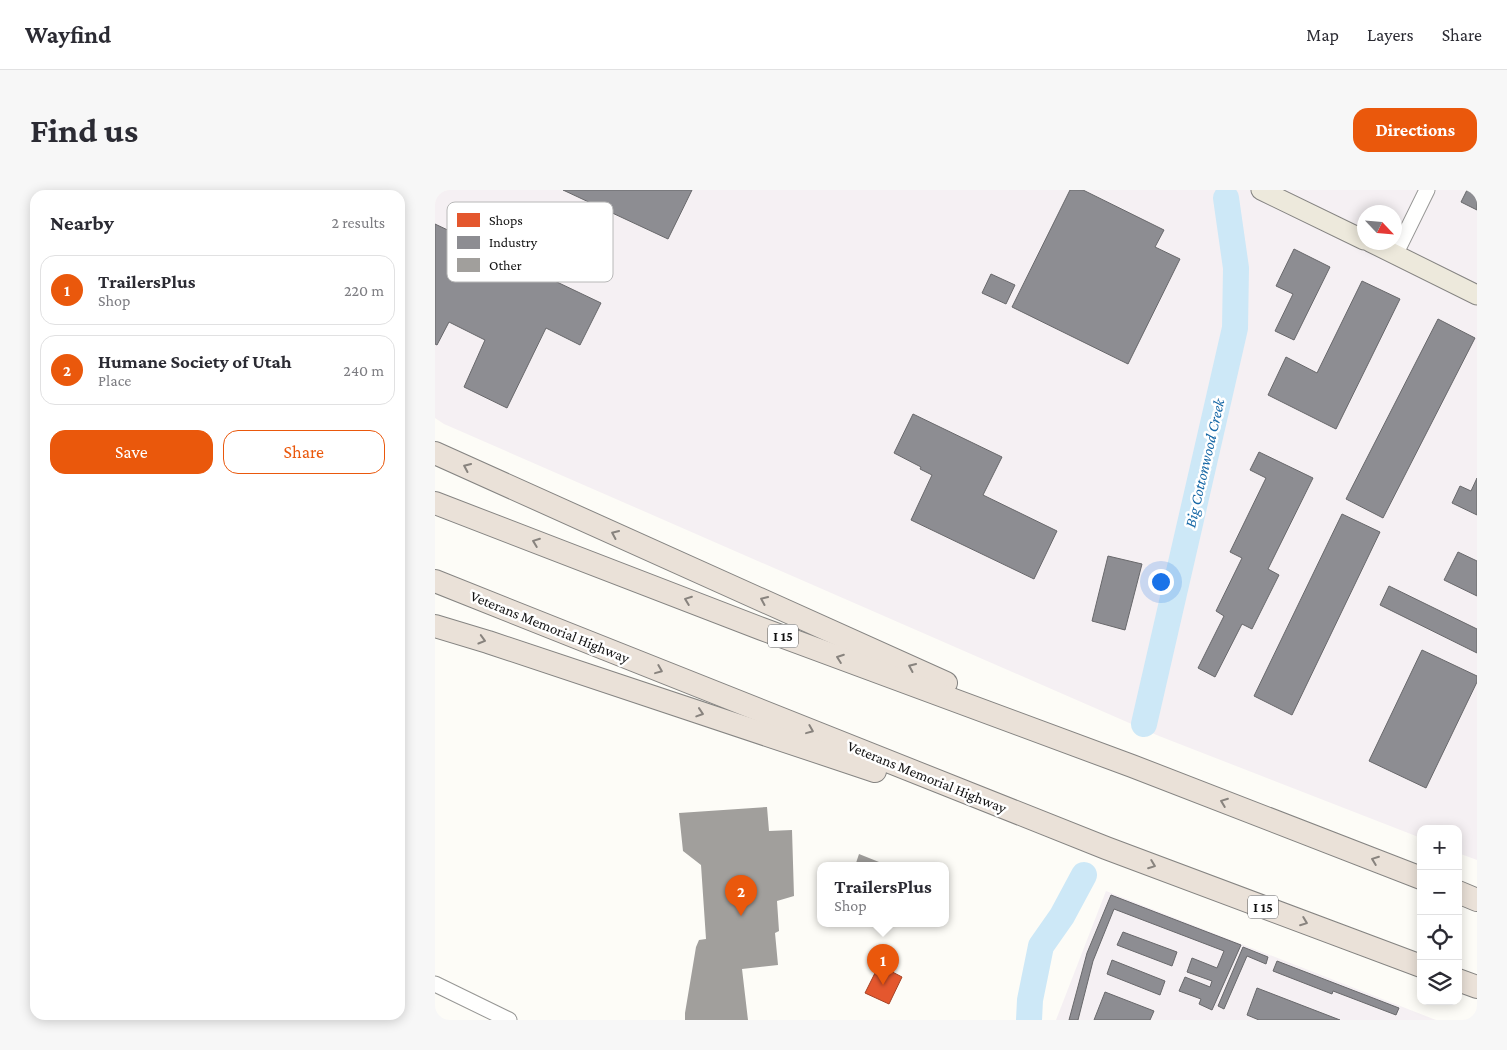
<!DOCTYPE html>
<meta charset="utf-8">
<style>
body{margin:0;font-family:"Crimson Pro",serif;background:#f7f7f7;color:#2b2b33}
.controls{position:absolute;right:15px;bottom:15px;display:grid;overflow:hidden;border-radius:10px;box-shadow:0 2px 12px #0003}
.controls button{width:45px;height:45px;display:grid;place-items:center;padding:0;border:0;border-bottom:1px solid #e1e1e2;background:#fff;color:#2b2b33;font:25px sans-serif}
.compass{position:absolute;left:922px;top:15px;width:45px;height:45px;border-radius:50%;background:#fff;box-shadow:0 2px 12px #0003;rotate:116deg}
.you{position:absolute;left:725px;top:391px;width:18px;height:18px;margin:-12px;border:4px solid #fff;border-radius:50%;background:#1a73e8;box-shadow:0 0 0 8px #1a73e833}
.badge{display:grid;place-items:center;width:32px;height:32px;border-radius:50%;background:#ea580c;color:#fff;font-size:16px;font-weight:700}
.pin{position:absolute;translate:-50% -41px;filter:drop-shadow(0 1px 2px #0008)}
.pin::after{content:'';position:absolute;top:26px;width:18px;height:15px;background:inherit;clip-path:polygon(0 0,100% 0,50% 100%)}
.popup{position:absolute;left:382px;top:672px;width:132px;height:65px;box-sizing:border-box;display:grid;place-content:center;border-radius:10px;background:#fff;filter:drop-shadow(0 1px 4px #0005);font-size:16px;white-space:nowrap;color:#7c7c81}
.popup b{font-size:19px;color:#2b2b33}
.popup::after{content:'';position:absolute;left:50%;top:100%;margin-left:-10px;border:10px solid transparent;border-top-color:#fff}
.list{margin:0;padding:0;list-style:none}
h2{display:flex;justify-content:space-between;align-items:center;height:65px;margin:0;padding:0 20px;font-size:21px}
h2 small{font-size:16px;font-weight:400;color:#7c7c81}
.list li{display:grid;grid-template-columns:32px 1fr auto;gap:15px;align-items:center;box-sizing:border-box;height:70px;margin:0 10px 10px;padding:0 10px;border:1px solid #e1e1e2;border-radius:15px}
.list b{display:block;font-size:19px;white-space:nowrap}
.list p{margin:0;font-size:16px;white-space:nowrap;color:#7c7c81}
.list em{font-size:16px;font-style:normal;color:#7c7c81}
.actions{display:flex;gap:10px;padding:15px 20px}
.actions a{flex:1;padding:11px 0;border:1px solid #ea580c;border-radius:15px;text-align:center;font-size:18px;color:#ea580c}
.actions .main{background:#ea580c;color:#fff}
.icon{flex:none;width:28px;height:28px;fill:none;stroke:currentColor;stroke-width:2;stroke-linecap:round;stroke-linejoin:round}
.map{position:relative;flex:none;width:1042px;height:830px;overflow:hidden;border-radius:15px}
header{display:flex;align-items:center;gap:30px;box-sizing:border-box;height:70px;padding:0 25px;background:#fff;border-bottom:1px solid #e1e1e2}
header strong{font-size:24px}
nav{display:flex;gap:28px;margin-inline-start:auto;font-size:18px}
.intro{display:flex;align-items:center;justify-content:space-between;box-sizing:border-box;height:120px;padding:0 30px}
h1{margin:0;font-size:35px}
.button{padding:12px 22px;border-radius:15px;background:#ea580c;color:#fff;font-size:18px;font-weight:700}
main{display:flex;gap:30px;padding:0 30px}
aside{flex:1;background:#fff;border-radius:15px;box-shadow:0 2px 12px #0003}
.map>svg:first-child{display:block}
.industrial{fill:#f5f0f3;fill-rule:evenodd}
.shops{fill:#e4572e;stroke:#a54225}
.industry{fill:#8d8d92;stroke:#68686b}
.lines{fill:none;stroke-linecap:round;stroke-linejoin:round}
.river{stroke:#cde8f7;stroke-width:26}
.building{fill:#a19f9c}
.minor-casing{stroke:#979795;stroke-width:17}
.major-casing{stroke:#858482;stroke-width:21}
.highway-casing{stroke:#858482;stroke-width:24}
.minor{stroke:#fffffe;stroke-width:15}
.major{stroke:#ede9dc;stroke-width:19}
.highway{stroke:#eae1d8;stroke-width:22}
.oneway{stroke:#88837e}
.labels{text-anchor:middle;stroke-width:5;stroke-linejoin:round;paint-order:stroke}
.shield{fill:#fff;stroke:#585858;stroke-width:1}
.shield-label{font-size:14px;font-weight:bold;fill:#111}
.street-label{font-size:15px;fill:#111;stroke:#fff}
.water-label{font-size:16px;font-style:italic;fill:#1768a6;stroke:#fff}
.key{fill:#fff;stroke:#b8b8b8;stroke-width:1}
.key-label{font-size:14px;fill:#111}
</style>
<header>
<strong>Wayfind</strong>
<nav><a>Map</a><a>Layers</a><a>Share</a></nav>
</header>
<div class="intro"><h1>Find us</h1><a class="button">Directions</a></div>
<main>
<aside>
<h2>Nearby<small>2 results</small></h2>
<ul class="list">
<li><span class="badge">1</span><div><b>TrailersPlus</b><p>Shop</p></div><em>220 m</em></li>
<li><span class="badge">2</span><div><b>Humane Society of Utah</b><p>Place</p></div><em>240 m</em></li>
</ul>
<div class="actions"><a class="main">Save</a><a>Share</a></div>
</aside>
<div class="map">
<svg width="1042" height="830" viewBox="0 0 1042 830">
<rect width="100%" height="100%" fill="#fdfcf7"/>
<g class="industrial">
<path d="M 0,0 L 1042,0 L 1042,670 L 1023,663 L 1023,639 L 986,639 L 986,648 L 724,546 L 9,234 L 0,228 ZM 929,22 L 959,22 L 959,52 L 929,52 Z"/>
<polygon points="671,701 1001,830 621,830"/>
</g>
<polygon class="shops" points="444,775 467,787 454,814 430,803"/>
<g class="industry">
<polygon points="128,0 257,0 233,49"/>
<polygon points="635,0 648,0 729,40 720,57 745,69 693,174 577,117"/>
<polygon points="1032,0 1042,0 1042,20 1026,12"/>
<polygon points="0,34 166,113 145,155 111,138 72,218 29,197 50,150 14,132 2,155 0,154"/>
<polygon points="859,59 895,77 859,150 840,141 858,104 841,96"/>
<polygon points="556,84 580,95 571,114 547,103"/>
<polygon points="927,91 965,109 901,239 833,205 851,167 882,183"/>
<polygon points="1003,129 1040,148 948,328 911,309"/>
<polygon points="478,224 567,267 548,305 622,341 599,389 476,330 497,285 485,279 486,277 459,263"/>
<polygon points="824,262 878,288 833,379 844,385 817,439 807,434 780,487 763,478 789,426 781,421 807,368 795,362 831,288 815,280"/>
<polygon points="1042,288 1042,325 1017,313 1025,296 1036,301"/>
<polygon points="907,324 945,342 857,525 819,506"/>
<polygon points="1023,362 1042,371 1042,406 1009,390"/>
<polygon points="673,366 707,374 690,440 657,431"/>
<polygon points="954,396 1042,439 1042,463 945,415"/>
<polygon points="987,460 1042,486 1042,492 991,598 934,571"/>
<polygon points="676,705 806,755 777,820 764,814 766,809 744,801 750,787 775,797 777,791 752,782 757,768 782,778 789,761 679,719 658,771 643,830 634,830 652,763"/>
<polygon points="688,742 742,762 737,776 682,755"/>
<polygon points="808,757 833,767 831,774 812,766 789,819 783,816"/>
<polygon points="677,770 730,791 725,805 672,784"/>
<polygon points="842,771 964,818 961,825 898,801 897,804 838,781"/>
<polygon points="822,798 905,830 824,830 812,825"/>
<polygon points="670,802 719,821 715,830 659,830"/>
</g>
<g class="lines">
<g class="river">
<polyline points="709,534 800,138 801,78 791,8"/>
<polyline points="594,830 595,810 606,756 627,726 649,685"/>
</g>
</g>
<g class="building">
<polygon points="332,617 334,641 357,640 359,706 342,711 344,741 340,743 343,775 307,779 313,830 250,830 250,823 261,757 264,750 271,749 266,675 248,661 244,623"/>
<polygon points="424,664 444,672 443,676 420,676"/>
</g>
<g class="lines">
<defs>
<g id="minor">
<polyline points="960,65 992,0"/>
<polyline points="0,794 74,830"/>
</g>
<g id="major">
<polyline points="826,0 929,50"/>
<polyline points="935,52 1042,105"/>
</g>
<g id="highway">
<polyline points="0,263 511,493"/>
<polyline points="0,313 327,439 697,576 986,688"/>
<polyline points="0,391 671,658 986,776"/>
<polyline points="0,436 53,452 440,581"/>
<polyline points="1023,702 1042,710"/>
<polyline points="1023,790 1042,797"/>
</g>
</defs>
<use href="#minor" class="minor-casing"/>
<use href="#major" class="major-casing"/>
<use href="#highway" class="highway-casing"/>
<use href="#minor" class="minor"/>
<use href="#major" class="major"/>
<use href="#highway" class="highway"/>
</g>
<defs><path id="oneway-chevron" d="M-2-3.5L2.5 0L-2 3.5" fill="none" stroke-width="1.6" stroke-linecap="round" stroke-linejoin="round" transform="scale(1.25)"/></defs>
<g class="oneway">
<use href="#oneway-chevron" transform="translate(32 277) rotate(-156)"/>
<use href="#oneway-chevron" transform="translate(180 344) rotate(-156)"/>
<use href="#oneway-chevron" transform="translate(101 352) rotate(-159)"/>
<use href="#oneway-chevron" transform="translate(253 410) rotate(-159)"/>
<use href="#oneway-chevron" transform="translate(329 410) rotate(-156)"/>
<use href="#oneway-chevron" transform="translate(47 450) rotate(16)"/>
<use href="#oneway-chevron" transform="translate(405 468) rotate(-160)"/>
<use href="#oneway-chevron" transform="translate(477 477) rotate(-156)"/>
<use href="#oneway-chevron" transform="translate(224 480) rotate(22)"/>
<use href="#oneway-chevron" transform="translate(265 523) rotate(18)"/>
<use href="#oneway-chevron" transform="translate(375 540) rotate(22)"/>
<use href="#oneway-chevron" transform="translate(789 612) rotate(-159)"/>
<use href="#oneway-chevron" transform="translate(940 670) rotate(-159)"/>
<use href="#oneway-chevron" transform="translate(717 675) rotate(21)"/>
<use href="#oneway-chevron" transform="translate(869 732) rotate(21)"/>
</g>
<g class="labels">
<g class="shield">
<rect x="333" y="434.5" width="30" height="23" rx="4"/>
<rect x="813" y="705.5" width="30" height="23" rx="4"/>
</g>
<g class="shield-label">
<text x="348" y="451">I 15</text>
<text x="828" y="722">I 15</text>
</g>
<g class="street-label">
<text transform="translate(115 437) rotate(22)" y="5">Veterans Memorial Highway</text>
<text transform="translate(492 587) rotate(22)" y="5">Veterans Memorial Highway</text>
</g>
<g class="water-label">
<text transform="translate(769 273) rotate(-77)" y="6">Big Cottonwood Creek</text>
</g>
</g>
<rect x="12" y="12" width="166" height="80" rx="8" class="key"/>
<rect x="22" y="23" width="23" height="14" fill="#e4572e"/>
<rect x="22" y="46" width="23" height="13" fill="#8d8d92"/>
<rect x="22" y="68" width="23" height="14" fill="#a19f9c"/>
<g class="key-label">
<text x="54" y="35">Shops</text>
<text x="54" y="57">Industry</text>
<text x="54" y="80">Other</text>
</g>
</svg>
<div class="controls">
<button>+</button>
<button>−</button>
<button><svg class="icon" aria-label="locate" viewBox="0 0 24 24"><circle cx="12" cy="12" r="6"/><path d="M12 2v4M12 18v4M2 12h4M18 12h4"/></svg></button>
<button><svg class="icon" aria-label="layers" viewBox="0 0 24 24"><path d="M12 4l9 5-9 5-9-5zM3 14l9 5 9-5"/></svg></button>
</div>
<svg class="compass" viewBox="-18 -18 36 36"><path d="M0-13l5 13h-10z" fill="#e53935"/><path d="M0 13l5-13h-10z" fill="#7c7c81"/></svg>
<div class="you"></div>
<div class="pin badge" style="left:448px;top:795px">1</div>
<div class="popup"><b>TrailersPlus</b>Shop</div>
<div class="pin badge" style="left:306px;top:726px">2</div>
</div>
</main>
